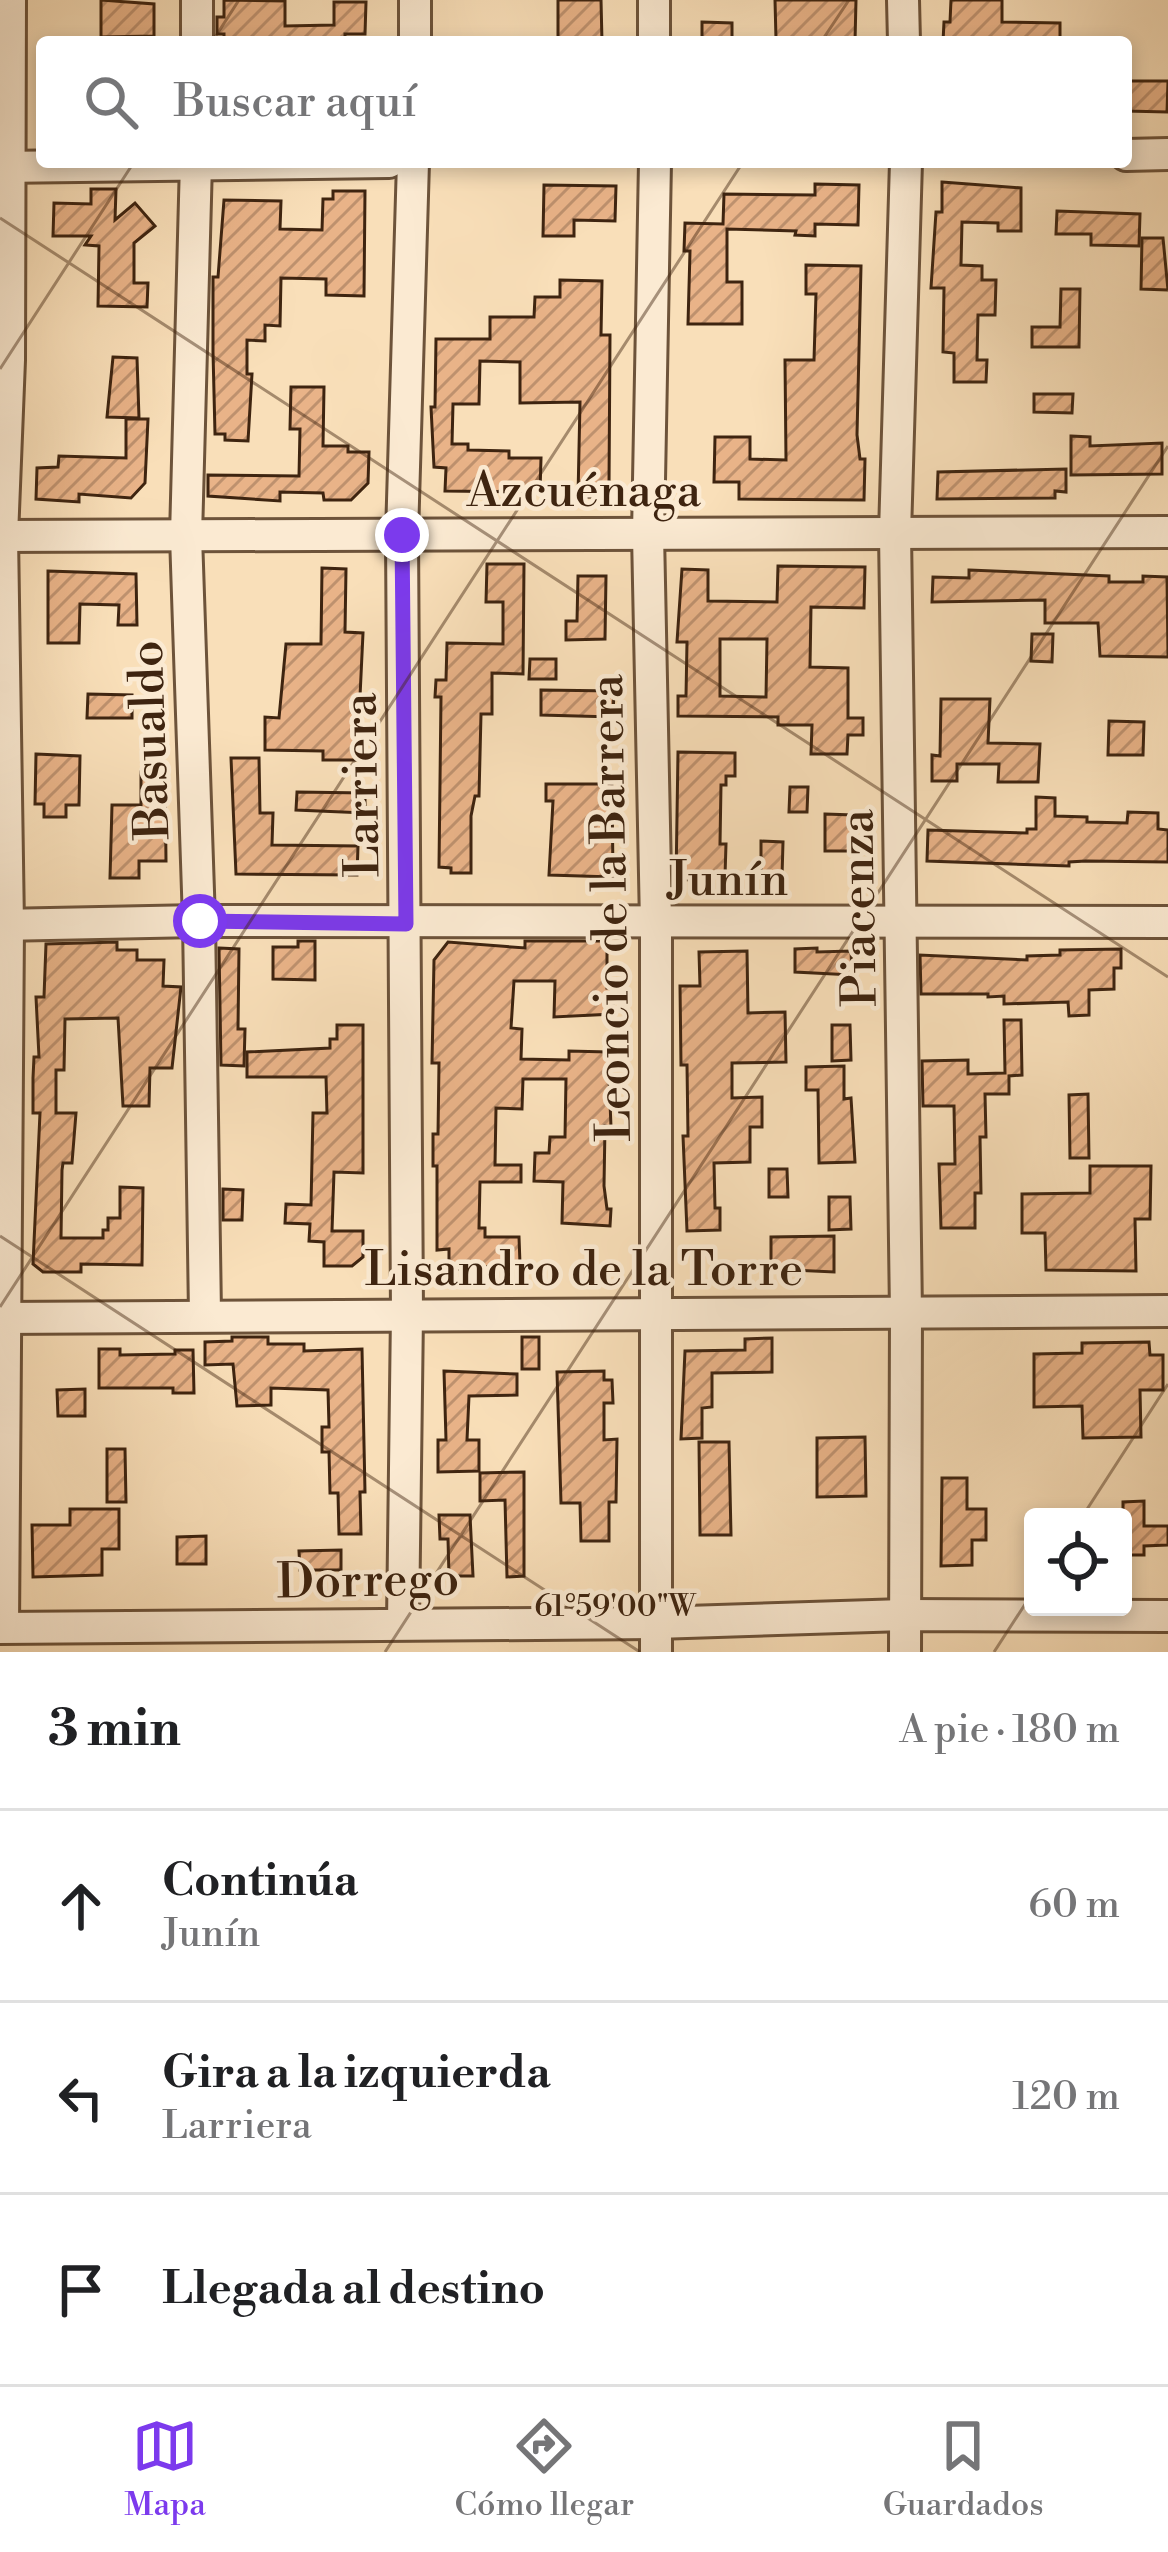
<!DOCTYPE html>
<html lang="es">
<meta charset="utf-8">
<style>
body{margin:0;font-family:"Libre Bodoni",serif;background:#f2f2f2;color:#202124}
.controls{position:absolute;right:36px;bottom:36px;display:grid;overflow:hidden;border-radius:12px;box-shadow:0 6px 18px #0003}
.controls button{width:108px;height:108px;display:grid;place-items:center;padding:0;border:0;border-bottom:3px solid #e0e0e0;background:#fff;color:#202124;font:60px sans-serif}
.stop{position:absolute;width:36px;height:36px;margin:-27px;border:9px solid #7c3aed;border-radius:50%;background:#fff}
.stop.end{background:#7c3aed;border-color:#fff;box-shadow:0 3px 12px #0008}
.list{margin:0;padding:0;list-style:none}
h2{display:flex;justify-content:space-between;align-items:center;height:156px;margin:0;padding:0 48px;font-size:51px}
h2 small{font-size:39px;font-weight:400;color:#757577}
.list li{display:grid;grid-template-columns:78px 1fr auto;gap:36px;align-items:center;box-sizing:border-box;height:192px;padding:0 48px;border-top:3px solid #e0e0e0}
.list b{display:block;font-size:45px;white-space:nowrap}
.list p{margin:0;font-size:39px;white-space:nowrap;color:#757577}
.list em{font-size:39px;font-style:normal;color:#757577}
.icon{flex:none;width:66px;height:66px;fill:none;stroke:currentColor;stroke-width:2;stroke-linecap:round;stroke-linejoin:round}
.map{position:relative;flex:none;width:1168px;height:1652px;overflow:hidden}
.search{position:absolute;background:#fff;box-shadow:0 6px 18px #0003;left:36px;right:36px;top:36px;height:132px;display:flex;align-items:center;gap:30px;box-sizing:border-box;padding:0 42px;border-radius:12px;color:#757577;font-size:45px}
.sheet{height:732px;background:#fff}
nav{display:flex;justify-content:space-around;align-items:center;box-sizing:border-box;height:168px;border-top:3px solid #e0e0e0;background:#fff;font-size:33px;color:#757577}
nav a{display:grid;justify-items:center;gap:6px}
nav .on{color:#7c3aed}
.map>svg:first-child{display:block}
.building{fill:url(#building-hatch);stroke:#3e2410;stroke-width:3;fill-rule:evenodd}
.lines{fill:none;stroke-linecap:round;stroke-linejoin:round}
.minor-casing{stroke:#6d533a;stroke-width:36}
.minor{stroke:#fbead2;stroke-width:30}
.route{stroke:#7c3aed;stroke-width:15}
.ticks{fill:none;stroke:#3e2410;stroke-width:3;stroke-opacity:0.45}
.labels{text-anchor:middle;stroke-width:9;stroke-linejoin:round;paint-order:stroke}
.street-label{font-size:48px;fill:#3e2410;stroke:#fbead2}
.ticks-label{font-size:30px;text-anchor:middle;fill:#3e2410;stroke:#fbead2;stroke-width:9;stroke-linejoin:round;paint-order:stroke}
</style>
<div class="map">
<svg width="1168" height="1652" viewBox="0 0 1168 1652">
<defs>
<pattern id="building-hatch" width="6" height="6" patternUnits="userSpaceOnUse" patternTransform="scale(3)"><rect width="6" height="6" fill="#e9b388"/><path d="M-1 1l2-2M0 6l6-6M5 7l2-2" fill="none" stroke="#be916e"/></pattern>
</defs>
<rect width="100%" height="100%" fill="#f9dfb9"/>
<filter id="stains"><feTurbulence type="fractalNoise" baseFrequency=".00167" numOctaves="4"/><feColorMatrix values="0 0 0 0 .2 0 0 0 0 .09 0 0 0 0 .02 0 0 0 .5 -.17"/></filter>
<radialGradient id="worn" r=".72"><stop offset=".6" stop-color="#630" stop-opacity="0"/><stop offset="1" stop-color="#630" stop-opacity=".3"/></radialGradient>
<g class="building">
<polygon points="101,0 154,4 154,36 101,37"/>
<polygon points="224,0 285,1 285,26 334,25 334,2 366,2 365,34 345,34 345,42 224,42 224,34 217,34 217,17 224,17"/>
<polygon points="558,0 601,0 602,42 558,42"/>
<polygon points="775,0 856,0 855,42 776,39"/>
<polygon points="951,0 1002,0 1002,22 1060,23 1060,42 943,42 944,22 950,22"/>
<polygon points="702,22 732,23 732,42 702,42"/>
<polygon points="1126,81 1168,81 1167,112 1126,111"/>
<polygon points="942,182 1021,188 1021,231 998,231 998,223 962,222 961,265 982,266 982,280 996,280 995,315 978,315 977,360 987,360 986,382 954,382 954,353 943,352 944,288 931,288 936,212 942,212"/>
<polygon points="815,184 859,185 858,225 815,224 815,236 795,235 796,231 727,229 727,282 742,282 742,324 688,324 690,251 684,251 685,223 723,224 724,194 815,195"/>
<polygon points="544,185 616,186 615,221 574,220 574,236 543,236"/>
<polygon points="91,189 116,189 115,220 135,203 155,226 134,243 134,283 148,283 147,307 98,306 99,246 85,245 91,236 53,236 54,203 91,204"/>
<polygon points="333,191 365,191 364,296 326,295 326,279 281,278 280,326 265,325 265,341 247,340 247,374 252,374 248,441 225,440 225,434 215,434 213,352 213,277 218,277 224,200 281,201 280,229 322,230 323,199 333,199"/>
<polygon points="1057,211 1140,214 1139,246 1091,245 1091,234 1056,234"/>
<polygon points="1142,238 1163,238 1168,290 1141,289"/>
<polygon points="806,265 861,266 857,435 860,459 865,459 864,500 739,499 739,482 714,482 715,437 750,437 750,459 786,460 785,360 814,360 816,294 806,294"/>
<polygon points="560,280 602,281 601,335 610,335 609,486 595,497 578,497 580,402 520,403 520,362 480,361 479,404 453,404 452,444 468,444 468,450 509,451 509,458 541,458 540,492 445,491 446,468 434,467 431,407 435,407 436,339 490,339 490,317 534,317 535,297 560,297"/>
<polygon points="1061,289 1080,289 1079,347 1032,347 1032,327 1060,327"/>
<polygon points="113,357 137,358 139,418 107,417"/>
<polygon points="291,387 324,387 323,446 348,446 348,452 369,452 368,483 351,500 324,500 323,493 280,492 280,501 208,496 208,475 299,476 300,429 290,429"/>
<polygon points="1034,394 1073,394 1072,413 1034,412"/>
<polygon points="126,419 148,419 145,483 131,498 79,494 79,502 36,499 37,468 58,467 59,456 126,458"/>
<polygon points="1071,436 1090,437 1090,446 1162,443 1162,474 1071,475"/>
<polygon points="1066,469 1066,492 1055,491 1055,498 937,499 938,472"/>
<polygon points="487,564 524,564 523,674 492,673 492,714 481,714 479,796 475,796 471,816 471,873 451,873 451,868 439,867 441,697 435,697 436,680 446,680 447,643 503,644 503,602 486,602"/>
<path d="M 778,566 L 865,567 L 864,608 L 811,607 L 810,667 L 848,668 L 848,718 L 863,718 L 863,735 L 848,735 L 847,754 L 811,754 L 812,725 L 778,725 L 778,717 L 678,716 L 678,696 L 686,696 L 687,642 L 677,642 L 682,569 L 708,570 L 708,601 L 777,602 ZM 720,639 L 767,639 L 766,697 L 720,696 Z"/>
<polygon points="322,568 346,569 345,632 363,633 357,760 323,760 323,751 265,750 265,717 279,718 286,644 321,644"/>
<polygon points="969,570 1109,576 1109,582 1143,582 1143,576 1167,577 1168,657 1100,656 1098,623 1045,623 1045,600 932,602 933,577 969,578"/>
<polygon points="48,571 136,574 137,625 118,625 119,605 80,604 79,643 48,643"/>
<polygon points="578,576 606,576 605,639 566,640 566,621 577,621"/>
<polygon points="1032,634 1053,634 1052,662 1031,661"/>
<polygon points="530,659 556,659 556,679 529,679"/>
<polygon points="541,690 614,691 613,717 541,715"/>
<polygon points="88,694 132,695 132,718 87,718"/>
<polygon points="941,699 990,699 988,743 1040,744 1038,782 998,782 999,764 957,764 957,781 932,781 932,755 940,756"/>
<polygon points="1109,721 1144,722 1143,755 1108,755"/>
<polygon points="678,752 735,753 735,776 726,776 726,785 721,785 720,844 726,844 725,876 676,881"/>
<polygon points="36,754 80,756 79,805 66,805 66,817 44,817 44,804 35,804"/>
<polygon points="231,758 259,758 260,813 273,813 272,845 358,846 357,875 236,874"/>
<polygon points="141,772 165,772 166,861 139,861 139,878 110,878 112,805 141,805"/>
<polygon points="546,784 612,784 613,877 549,875 553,801 546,801"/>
<polygon points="790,787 808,787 807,812 789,812"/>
<polygon points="297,792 365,793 365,813 296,810"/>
<polygon points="1036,797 1055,798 1055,816 1087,817 1087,822 1127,823 1128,812 1158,813 1158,829 1168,830 1168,862 1086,861 1069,862 1069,866 927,861 928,830 1027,833 1027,829 1036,829"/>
<polygon points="825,814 853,815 854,851 825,851"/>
<polygon points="761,841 783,842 782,877 761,877"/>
<polygon points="298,941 315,941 315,980 273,979 273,947 298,947"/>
<polygon points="525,941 607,941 607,988 613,988 613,1014 554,1017 555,981 514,981 511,1028 522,1029 521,1059 569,1060 569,1051 608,1052 611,1127 605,1126 604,1186 607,1209 611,1209 610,1226 562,1223 563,1182 534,1181 535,1153 549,1153 550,1137 565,1137 566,1079 523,1079 522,1109 496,1108 495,1165 521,1165 521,1182 480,1182 479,1228 485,1228 485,1237 519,1237 520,1264 449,1270 449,1249 437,1250 437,1166 433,1166 433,1134 438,1134 439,1063 432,1063 434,960 448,942 525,948"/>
<polygon points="117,942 117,950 137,950 137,960 164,960 163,986 181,987 172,1068 150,1068 149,1106 123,1106 118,1018 65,1019 64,1070 56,1070 56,1113 76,1113 72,1163 63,1163 62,1170 61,1238 103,1238 103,1230 108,1230 108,1218 120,1218 120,1187 143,1188 142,1265 81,1264 81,1272 43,1272 33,1264 40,1113 33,1113 33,1078 34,1057 39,1057 36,997 44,997 46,944"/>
<polygon points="219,948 239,949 238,1029 245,1029 244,1066 221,1065"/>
<polygon points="817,948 817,952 851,951 852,975 795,972 795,949"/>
<polygon points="1121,949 1121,968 1114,968 1114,989 1089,990 1089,1015 1069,1016 1068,1002 1004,1004 1004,996 988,997 988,994 921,994 920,955 1027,960 1027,956 1060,955 1060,950"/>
<polygon points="747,951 748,1013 785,1012 786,1062 732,1063 732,1098 762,1097 762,1127 750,1127 750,1162 714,1163 715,1208 720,1208 720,1230 687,1231 683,1136 688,1136 687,1065 681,1065 680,986 700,986 699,952"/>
<polygon points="1004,1020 1021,1020 1022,1075 1009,1076 1009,1094 985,1094 986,1137 980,1137 981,1193 975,1193 975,1228 941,1228 939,1164 955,1164 954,1106 923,1106 922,1061 968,1060 968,1074 1005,1073"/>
<polygon points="337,1025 363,1025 363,1173 334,1172 332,1231 363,1231 363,1257 352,1266 324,1266 324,1242 309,1241 310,1224 285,1223 286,1204 311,1205 313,1113 327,1113 326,1077 247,1077 247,1052 330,1048 330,1039 337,1039"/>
<polygon points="832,1025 850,1025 851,1060 832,1061"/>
<polygon points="844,1066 844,1099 851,1098 855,1162 819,1163 818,1090 806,1090 806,1067"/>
<polygon points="1088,1094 1089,1158 1070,1158 1069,1095"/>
<polygon points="1090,1166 1151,1166 1150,1219 1135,1219 1136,1271 1046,1270 1045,1233 1022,1233 1022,1194 1090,1193"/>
<polygon points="769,1169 787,1169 788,1197 769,1197"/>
<polygon points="223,1189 243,1190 242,1220 223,1220"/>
<polygon points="829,1197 850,1197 851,1229 829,1230"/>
<polygon points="834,1236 834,1272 771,1269 771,1237"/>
<polygon points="232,1337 268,1337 268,1344 304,1344 304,1351 362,1349 365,1492 360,1492 361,1534 339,1534 338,1493 330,1493 329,1452 322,1452 322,1427 329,1427 328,1390 271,1388 271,1405 237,1406 233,1364 205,1365 205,1342 232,1341"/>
<rect x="522" y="1337" width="17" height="32"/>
<polygon points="772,1338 772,1372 712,1373 712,1407 702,1408 702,1438 681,1439 685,1351 745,1350 745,1339"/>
<polygon points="1149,1342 1150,1355 1163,1355 1163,1390 1140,1390 1141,1437 1083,1438 1082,1406 1034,1407 1034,1354 1082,1353 1082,1343"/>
<polygon points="99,1349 120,1349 120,1355 175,1354 175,1350 193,1350 194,1393 173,1393 173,1388 99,1388"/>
<polygon points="444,1371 517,1374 517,1395 469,1396 467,1440 479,1440 479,1471 438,1472 438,1440 446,1440"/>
<polygon points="604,1371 604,1380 612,1380 613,1403 604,1403 604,1440 617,1439 616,1502 609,1502 609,1541 581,1541 580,1503 561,1503 557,1372"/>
<polygon points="85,1389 85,1416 58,1416 57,1390"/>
<polygon points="865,1437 866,1496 817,1497 817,1438"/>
<polygon points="699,1442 729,1442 731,1535 700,1535"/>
<polygon points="107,1449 125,1449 126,1502 107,1502"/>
<polygon points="524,1472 524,1576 507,1577 505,1500 480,1501 480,1473"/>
<polygon points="942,1478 967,1478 967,1509 986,1509 986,1540 972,1540 972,1565 941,1566"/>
<polygon points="1144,1501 1144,1526 1168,1526 1168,1545 1144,1546 1144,1555 1123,1555 1123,1502"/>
<polygon points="70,1509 119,1509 119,1549 102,1549 102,1575 33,1577 32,1525 70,1525"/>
<polygon points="439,1515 470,1515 473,1576 449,1576 448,1539 440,1539"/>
<polygon points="206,1536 206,1564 177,1564 177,1537"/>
<polygon points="341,1550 341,1570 300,1570 299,1551"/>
</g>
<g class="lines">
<defs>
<g id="minor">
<polyline points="654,0 654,42"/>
<polyline points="903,0 904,42"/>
<polyline points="197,42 197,0"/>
<polyline points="415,42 415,0"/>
<polyline points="1126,155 1168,154"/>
<polyline points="196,162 186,536 199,921 205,1314"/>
<polyline points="655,162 648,534 656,923 656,1652"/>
<polyline points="0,167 389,162"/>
<polyline points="0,536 1168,532"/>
<polyline points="0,925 199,921 1168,922"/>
<polyline points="0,1318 1168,1311"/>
<polyline points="403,1623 407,1313 402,535 413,162"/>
<polyline points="3,1627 8,925 2,536 9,360 10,0"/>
<polyline points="0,1628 656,1623 904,1615 1168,1616"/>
<polyline points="905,1652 906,1313 895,533 906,162"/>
</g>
</defs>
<use href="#minor" class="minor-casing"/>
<use href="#minor" class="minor"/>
</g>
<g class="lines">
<polyline class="route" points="200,921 406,924 402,535"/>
</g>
<path class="ticks" d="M 212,42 L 239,0M 821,42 L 849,0M 0,218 L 1168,977M 0,369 L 134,162M 0,1236 L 640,1652M 0,1307 L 743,162M 1082,1517 L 1168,1384M 385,1652 L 1168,446M 994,1652 L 1033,1592"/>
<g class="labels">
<g class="street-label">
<text x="584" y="506">Azcuénaga</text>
<text transform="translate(148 740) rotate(-92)" y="17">Basualdo</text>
<text transform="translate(360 785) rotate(-91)" y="17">Larriera</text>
<text x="728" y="895">Junín</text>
<text transform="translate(609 908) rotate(-91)" y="17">Leoncio de la Barrera</text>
<text transform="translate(857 908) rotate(-91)" y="17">Piacenza</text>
<text x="584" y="1285">Lisandro de la Torre</text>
<text transform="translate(368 1579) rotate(-1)" y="17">Dorrego</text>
</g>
</g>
<g class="ticks-label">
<text x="615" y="1616">61°59'00"W</text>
</g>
<rect width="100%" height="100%" filter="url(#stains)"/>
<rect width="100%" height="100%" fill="url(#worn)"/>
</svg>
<div class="controls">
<button><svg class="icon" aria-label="locate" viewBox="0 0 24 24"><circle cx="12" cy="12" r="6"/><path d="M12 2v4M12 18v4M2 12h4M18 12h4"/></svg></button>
</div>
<div class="stop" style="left:200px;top:921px"></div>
<div class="stop end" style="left:402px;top:535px"></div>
<div class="search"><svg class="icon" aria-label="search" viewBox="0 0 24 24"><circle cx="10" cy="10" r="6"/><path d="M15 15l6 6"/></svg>Buscar aquí</div>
</div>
<section class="sheet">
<h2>3 min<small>A pie · 180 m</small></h2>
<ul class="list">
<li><svg class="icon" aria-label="ahead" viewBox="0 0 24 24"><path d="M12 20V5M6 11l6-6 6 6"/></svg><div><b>Continúa</b><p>Junín</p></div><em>60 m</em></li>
<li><svg class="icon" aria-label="left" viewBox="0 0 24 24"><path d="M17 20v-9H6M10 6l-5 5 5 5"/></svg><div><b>Gira a la izquierda</b><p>Larriera</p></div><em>120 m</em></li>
<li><svg class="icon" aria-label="arrive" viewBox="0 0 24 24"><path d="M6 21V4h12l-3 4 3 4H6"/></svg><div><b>Llegada al destino</b></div></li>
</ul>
</section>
<nav>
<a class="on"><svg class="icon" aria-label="map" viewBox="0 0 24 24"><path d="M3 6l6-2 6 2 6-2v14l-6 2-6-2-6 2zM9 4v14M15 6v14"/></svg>Mapa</a>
<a><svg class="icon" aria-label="directions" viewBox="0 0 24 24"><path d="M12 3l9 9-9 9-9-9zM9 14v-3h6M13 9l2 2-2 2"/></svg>Cómo llegar</a>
<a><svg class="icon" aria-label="saved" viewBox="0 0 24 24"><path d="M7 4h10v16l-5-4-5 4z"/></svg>Guardados</a>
</nav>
